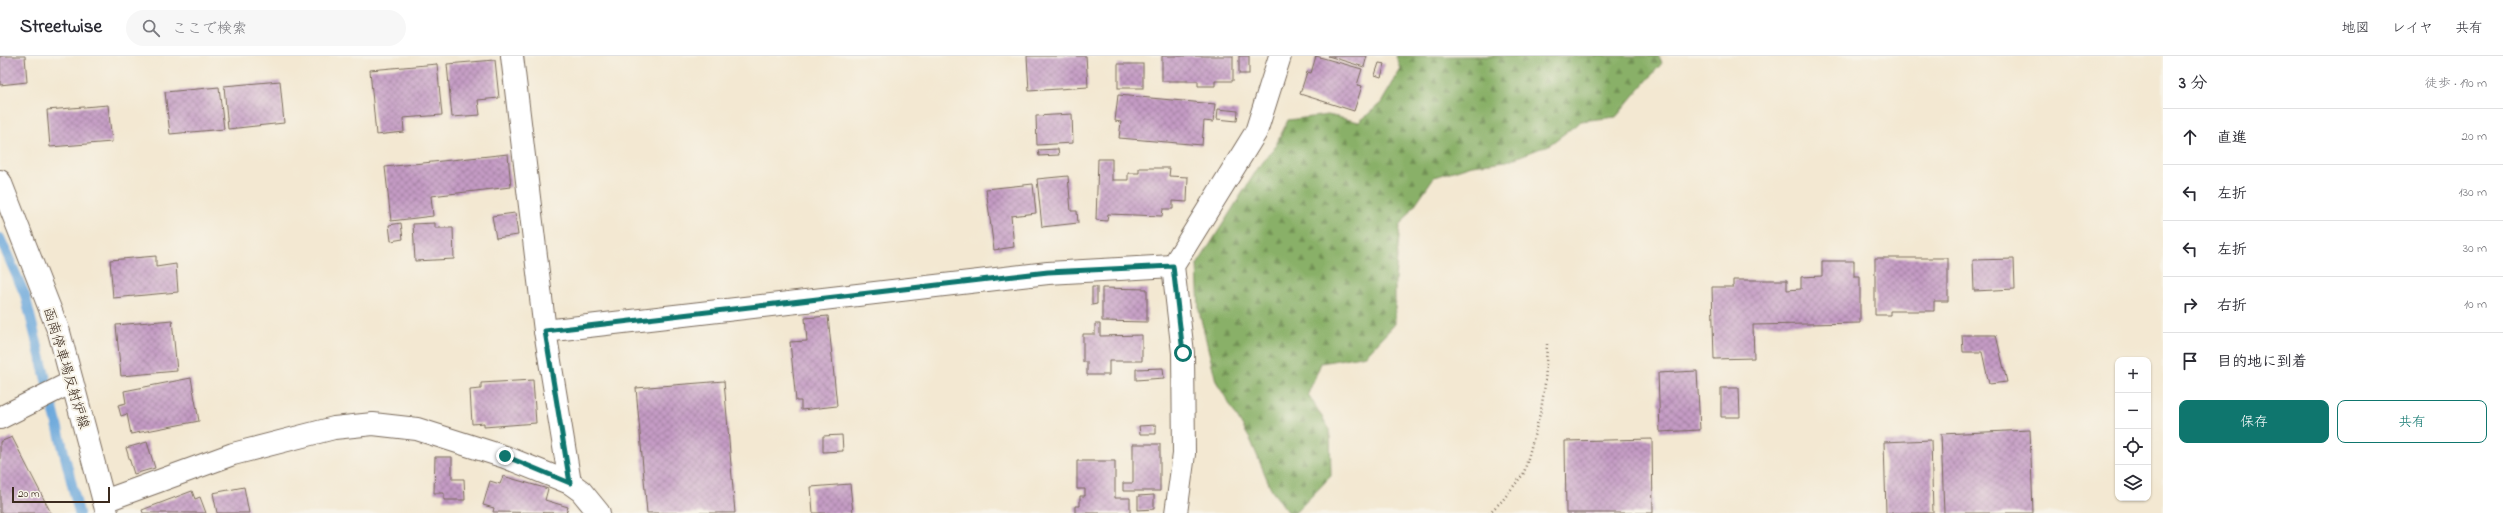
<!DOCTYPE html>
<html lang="ja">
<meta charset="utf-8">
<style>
body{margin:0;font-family:"Indie Flower","Klee One",sans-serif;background:#f7f7f7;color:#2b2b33}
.controls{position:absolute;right:12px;bottom:12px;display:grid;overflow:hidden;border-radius:8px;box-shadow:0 1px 3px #0004}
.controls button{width:36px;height:36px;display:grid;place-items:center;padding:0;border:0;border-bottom:1px solid #e1e1e2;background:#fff;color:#2b2b33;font:20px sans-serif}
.scale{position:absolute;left:12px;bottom:10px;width:98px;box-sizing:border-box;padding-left:4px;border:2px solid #3b2a1e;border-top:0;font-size:11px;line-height:14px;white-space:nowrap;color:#3b2a1e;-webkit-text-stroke:3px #f7f3e8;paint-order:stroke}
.stop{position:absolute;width:12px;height:12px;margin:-9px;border:3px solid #0f766e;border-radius:50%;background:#fff}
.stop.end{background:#0f766e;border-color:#fff;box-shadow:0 1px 4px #0008}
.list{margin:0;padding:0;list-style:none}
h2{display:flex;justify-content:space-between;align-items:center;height:52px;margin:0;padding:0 16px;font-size:17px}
h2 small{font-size:13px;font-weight:400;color:#7c7c81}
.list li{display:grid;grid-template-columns:26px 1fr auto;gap:12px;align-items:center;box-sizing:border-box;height:56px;padding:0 16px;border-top:1px solid #e1e1e2}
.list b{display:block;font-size:15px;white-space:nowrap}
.list em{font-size:13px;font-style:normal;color:#7c7c81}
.actions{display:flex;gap:8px;padding:12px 16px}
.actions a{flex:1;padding:9px 0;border:1px solid #0f766e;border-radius:8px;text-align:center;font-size:14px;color:#0f766e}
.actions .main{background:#0f766e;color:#fff}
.icon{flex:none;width:22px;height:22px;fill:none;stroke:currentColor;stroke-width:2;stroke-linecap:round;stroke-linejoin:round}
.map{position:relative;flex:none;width:2163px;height:457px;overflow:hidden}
header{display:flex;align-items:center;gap:24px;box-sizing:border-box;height:56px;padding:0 20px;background:#fff;border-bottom:1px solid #e1e1e2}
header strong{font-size:19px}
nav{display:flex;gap:22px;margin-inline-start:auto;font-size:14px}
.search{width:280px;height:36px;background:#f7f7f7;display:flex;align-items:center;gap:10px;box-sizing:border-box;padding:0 14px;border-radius:22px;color:#7c7c81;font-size:15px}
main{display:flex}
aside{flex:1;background:#fff}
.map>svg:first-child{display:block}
.forest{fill:url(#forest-firs);stroke:#626d42}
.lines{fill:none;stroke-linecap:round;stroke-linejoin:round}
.stream{stroke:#6aa7db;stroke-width:10}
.building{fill:url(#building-cross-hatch)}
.street-casing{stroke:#7b6c5d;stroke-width:24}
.secondary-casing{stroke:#7b6c5d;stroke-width:24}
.path{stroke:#7b6c5d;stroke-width:2.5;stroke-dasharray:1 3;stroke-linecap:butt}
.street{stroke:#fff;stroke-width:22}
.secondary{stroke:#fff;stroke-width:22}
.route{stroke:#0f766e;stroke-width:5}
.labels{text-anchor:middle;stroke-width:4;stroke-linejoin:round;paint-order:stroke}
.street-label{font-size:14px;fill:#3b2a1e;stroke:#f7f3e8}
</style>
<header>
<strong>Streetwise</strong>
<div class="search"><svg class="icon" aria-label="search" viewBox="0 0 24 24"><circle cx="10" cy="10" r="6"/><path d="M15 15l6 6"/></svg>ここで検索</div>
<nav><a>地図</a><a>レイヤ</a><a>共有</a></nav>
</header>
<main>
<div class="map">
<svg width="2163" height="457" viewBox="0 0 2163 457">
<defs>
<pattern id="forest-firs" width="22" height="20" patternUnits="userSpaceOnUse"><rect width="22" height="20" fill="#89b067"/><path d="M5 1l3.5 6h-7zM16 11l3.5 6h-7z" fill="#718f54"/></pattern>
<pattern id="building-cross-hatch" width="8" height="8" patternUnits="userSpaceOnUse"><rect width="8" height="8" fill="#c49bc5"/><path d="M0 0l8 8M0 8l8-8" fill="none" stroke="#a07f9f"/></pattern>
</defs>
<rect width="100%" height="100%" fill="#f7f3e8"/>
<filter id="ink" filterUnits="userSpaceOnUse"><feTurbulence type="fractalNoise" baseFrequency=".025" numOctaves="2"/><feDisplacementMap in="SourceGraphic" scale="8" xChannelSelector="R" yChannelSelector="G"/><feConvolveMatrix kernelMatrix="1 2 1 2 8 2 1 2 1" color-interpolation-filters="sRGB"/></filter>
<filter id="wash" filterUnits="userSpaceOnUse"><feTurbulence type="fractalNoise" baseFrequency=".012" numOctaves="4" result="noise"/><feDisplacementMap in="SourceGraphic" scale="16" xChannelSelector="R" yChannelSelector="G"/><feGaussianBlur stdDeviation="0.9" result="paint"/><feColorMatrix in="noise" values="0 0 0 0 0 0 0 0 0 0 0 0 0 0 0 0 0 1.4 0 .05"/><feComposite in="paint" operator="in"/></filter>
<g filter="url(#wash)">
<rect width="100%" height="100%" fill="#f3e8d2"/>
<polygon class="forest" points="1396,0 1658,0 1662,7 1616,61 1581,65 1549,89 1507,105 1472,109 1434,121 1400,170 1395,223 1395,268 1366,299 1321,307 1308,338 1330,374 1331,420 1295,457 1289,457 1272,435 1251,385 1216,325 1199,255 1197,209 1258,112 1274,93 1288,64 1328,59 1359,66 1381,47 1401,13"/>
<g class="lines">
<polyline class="stream" points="0,182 25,239 79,457"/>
</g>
<g id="blocks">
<g class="building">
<polygon points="0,0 25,0 27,26 0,29"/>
<polygon points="1027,0 1086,0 1088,31 1029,35"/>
<polygon points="1162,0 1233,0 1233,25 1215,25 1215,30 1198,30 1198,25 1162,25"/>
<rect x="1239" y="0" width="10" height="18"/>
<polygon points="1316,0 1362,13 1357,29 1362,30 1354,55 1300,38 1307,16 1311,17"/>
<polygon points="1328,0 1367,0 1364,11"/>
<polygon points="495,4 499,42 478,44 480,59 452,61 447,8"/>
<polygon points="1379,7 1385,8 1381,21 1375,19"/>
<polygon points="437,8 442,59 403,62 404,76 376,79 370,14"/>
<rect x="1118" y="8" width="25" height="24"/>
<polygon points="280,25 284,67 228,73 224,30"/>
<polygon points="219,31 224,73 170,78 165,36"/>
<polygon points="1118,39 1215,48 1213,66 1204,65 1202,89 1119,82 1121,66 1115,65"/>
<polygon points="108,49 112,86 50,91 47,54"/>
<polygon points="1218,53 1238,55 1237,65 1217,63"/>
<polygon points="1072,58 1073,87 1037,89 1036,60"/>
<polygon points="1058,93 1059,99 1039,100 1038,94"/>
<polygon points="508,98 511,131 431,140 433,160 391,165 385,111"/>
<polygon points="1098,103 1112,103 1112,124 1128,124 1128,117 1139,117 1139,112 1170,112 1169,120 1188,121 1187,146 1173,145 1173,153 1163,153 1162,160 1108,158 1107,165 1096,164"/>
<polygon points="1068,120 1071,155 1077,155 1078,167 1042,171 1037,123"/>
<polygon points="1033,128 1036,157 1011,160 1014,191 994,194 986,133"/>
<polygon points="515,157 518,179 496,182 492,160"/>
<polygon points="401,167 403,183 391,185 389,169"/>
<polygon points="435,167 435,172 453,172 454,203 415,205 413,168"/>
<polygon points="156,200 156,211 176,208 178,236 113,242 110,204"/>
<polygon points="1875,202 1948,202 1948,245 1934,245 1934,255 1890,255 1890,259 1875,259"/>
<polygon points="2014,203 2015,233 1974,235 1973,204"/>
<polygon points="1822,205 1854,205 1854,220 1860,220 1860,267 1753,269 1754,302 1714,303 1712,231 1733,231 1733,224 1787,224 1787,234 1801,233 1801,221 1822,220"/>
<polygon points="1092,231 1097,231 1097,248 1092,249"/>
<polygon points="1102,232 1147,233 1147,266 1102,265"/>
<polygon points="828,260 837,350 801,354 801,345 796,345 790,286 807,285 805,262"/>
<polygon points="172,264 177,315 121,320 116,269"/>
<polygon points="1095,268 1100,268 1100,280 1142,279 1142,305 1109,305 1109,319 1087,319 1087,306 1083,306 1083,278 1095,278"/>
<polygon points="1962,279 1996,279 2007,326 1989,328 1982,296 1963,296"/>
<polygon points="1163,312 1164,322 1136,324 1136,313"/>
<polygon points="1697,315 1700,374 1660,376 1658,317"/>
<polygon points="191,322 199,365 131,378 127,358 121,360 118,349 126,347 124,335"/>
<polygon points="533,324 536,367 484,371 484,367 472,368 470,334 481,333 481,327"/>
<polygon points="724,325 735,457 647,457 636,332"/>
<polygon points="1721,332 1739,332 1740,361 1721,361"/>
<polygon points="1156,369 1156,378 1140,378 1139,370"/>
<polygon points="2030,374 2033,457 1944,457 1941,378"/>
<polygon points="842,379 843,395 823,396 823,380"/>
<polygon points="12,381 51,457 0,457 0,386"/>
<polygon points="1652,383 1653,457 1566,457 1565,385"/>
<polygon points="1931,384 1933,457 1886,457 1884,386"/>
<polygon points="147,386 155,412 134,418 126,392"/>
<polygon points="1133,388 1160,388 1160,435 1123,435 1123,427 1133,427"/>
<polygon points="435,401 452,401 452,423 464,423 465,444 444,444 444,437 434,437"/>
<polygon points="1077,405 1115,405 1115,442 1130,442 1130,457 1075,457 1075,450 1080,450 1080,440 1085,440 1085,433 1077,433"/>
<polygon points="503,420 548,433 545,444 568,451 566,457 493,456 494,452 483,449 490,425 500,428"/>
<polygon points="850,428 853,457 813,457 811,431"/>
<polygon points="244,431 249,457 217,457 213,437"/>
<polygon points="192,435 195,443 200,441 206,457 143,457 142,454"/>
<polygon points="1154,439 1154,453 1138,454 1138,440"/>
</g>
</g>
</g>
<g filter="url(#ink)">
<use href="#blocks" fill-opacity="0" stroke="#7b6c5d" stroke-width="1"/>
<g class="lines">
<defs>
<g id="street">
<polyline points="512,0 545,275 570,427"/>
<polyline points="545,275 1048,217 1173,210"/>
<polyline points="0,362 72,326"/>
<polyline points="104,445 233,398 334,372 373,368 417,373 505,401 570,427 581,435 599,457"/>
<polyline points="1176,457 1184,398 1183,297 1173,210 1256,76 1280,0"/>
</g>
<polyline id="secondary" points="0,125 59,276 107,457"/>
</defs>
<use href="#street" class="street-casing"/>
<use href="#secondary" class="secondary-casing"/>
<polyline class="path" points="1489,457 1502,445 1524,417 1541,354 1545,328 1547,288"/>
<use href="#street" class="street"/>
<use href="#secondary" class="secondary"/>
</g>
</g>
<g class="lines" filter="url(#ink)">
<polyline class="route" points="505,400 570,427 545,275 1048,216 1173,210 1183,297"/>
</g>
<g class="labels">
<g class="street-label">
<text transform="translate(67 312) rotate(73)" y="5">函南停車場反射炉線</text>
</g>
</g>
</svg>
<div class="controls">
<button>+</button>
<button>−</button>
<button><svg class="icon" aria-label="locate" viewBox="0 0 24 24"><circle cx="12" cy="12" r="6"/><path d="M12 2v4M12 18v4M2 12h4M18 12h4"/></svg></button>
<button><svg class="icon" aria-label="layers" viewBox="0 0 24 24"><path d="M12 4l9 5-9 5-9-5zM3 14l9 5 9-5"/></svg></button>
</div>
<div class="scale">20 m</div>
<div class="stop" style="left:1183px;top:297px"></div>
<div class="stop end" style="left:505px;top:400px"></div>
</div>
<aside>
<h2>3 分<small>徒歩 · 190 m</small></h2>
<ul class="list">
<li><svg class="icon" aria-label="ahead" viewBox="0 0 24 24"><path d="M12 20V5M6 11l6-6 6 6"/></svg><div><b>直進</b></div><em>20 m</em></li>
<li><svg class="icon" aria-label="left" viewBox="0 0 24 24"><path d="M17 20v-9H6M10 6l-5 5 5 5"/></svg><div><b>左折</b></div><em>130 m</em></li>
<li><svg class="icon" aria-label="left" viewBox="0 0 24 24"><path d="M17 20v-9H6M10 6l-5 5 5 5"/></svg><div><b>左折</b></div><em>30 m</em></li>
<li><svg class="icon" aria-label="right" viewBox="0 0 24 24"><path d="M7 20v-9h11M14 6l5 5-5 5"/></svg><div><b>右折</b></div><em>10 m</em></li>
<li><svg class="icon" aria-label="arrive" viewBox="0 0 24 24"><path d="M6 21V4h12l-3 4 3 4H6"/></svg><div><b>目的地に到着</b></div></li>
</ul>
<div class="actions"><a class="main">保存</a><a>共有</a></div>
</aside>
</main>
